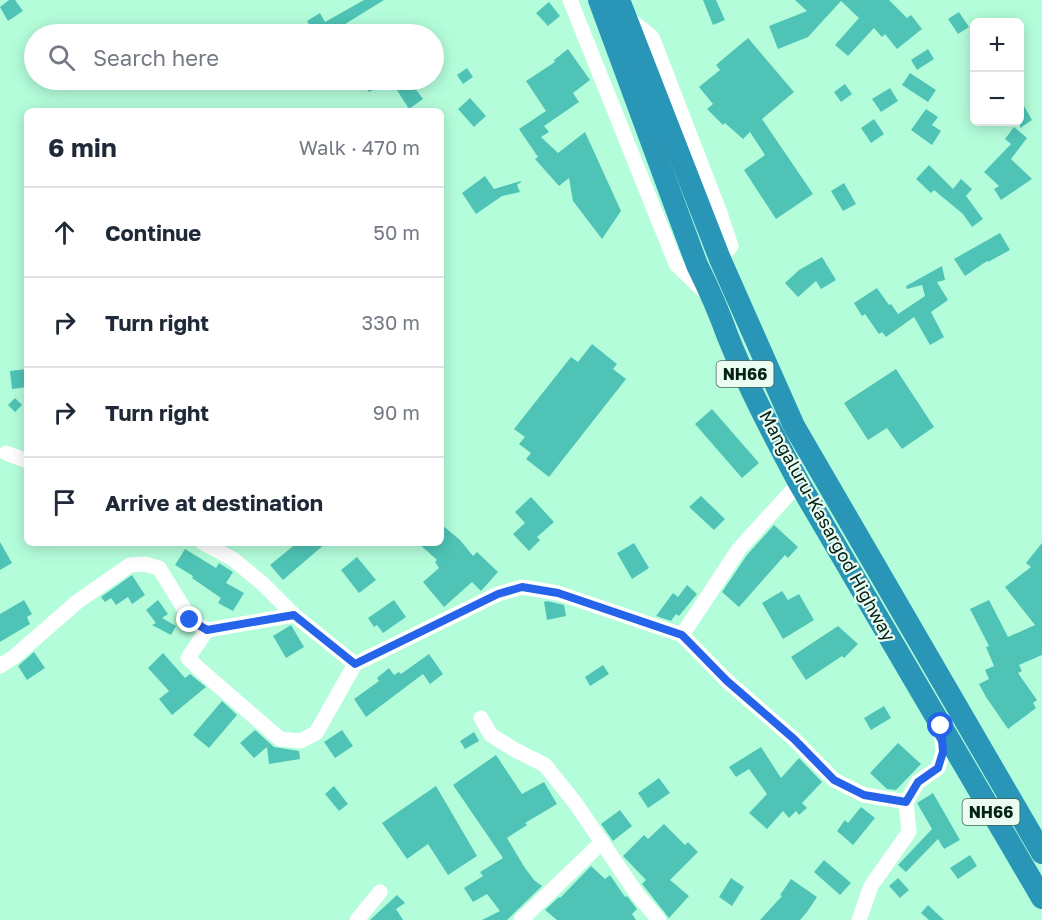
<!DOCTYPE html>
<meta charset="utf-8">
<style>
body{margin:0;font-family:"Golos Text",sans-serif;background:#f2f2f3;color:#1f2937}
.controls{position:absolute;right:18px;top:18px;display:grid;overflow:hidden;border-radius:9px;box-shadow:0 3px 15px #0003}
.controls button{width:54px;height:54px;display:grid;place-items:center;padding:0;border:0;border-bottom:2px solid #e0e1e3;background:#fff;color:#1f2937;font:30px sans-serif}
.stop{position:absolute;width:18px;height:18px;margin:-14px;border:4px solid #2563eb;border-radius:50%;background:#fff}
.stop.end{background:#2563eb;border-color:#fff;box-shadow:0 2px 6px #0008}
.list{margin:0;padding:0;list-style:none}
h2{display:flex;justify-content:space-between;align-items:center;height:78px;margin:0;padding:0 24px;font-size:26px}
h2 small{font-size:20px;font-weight:400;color:#747a83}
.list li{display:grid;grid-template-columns:39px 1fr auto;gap:18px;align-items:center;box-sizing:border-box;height:90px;padding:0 24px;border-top:2px solid #e0e1e3}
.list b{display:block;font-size:22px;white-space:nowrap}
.list em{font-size:20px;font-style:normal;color:#747a83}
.icon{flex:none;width:33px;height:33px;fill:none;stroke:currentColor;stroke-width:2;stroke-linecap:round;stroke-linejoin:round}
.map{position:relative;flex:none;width:1042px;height:920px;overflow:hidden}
.search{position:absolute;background:#fff;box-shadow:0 3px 15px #0003;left:24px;top:24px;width:420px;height:66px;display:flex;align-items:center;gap:15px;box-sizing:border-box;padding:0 21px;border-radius:33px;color:#747a83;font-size:22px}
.panel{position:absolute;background:#fff;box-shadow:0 3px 15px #0003;left:24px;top:108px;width:420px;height:438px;border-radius:9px}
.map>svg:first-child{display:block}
.building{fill:#4fc4b6}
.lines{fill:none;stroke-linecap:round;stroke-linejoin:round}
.minor{stroke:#fff;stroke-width:15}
.highway{stroke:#2995b7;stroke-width:22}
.route{stroke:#2563eb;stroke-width:8}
.labels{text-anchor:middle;stroke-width:4.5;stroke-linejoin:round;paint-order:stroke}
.shield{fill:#ebfcf3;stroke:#496358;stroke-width:1.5}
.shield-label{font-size:16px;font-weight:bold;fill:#042216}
.street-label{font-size:18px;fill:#042216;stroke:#ebfcf3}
</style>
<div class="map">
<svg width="1042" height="920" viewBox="0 0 1042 920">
<rect width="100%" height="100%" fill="#b4fddb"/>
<g class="building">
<polygon points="9,0 15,0 23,11 8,21 0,7"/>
<polygon points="364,0 384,0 329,34 315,34 307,21 320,13 325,22"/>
<polygon points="703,0 716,0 725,20 713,25"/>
<polygon points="795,0 889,0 907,18 911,15 922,29 897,49 885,34 882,37 874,28 848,56 835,45 859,18 841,1 808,37 778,49 769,26 807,11"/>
<polygon points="549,2 560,16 548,26 536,13"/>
<polygon points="959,12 969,27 958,34 948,19"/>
<polygon points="748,38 794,92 762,119 813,194 776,219 744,170 765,155 750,132 743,139 725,123 723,125 707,109 713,104 699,87 720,70 716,65"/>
<polygon points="568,49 590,80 573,93 579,102 544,126 549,132 541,137 558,153 585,132 621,211 602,239 573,201 569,178 559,186 535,159 538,157 519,129 546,111 526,81 555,62 554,60"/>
<polygon points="928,49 934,59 917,70 911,60"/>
<polygon points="467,68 473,77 463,84 457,75"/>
<polygon points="910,73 936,90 928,102 902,85"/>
<polygon points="361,80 391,80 369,92"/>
<polygon points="400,80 409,80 423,99 409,109 393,84"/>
<polygon points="845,84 852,94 841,102 834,92"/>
<polygon points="890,88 898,101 881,112 872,99"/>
<polygon points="470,98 486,116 474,127 458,109"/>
<polygon points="1020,99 1032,120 1020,128"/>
<polygon points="926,109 938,117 932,125 941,131 932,145 911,130"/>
<polygon points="874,119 884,134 871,143 861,128"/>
<polygon points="1014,127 1027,138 1011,159 1032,179 1001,200 994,189 999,186 984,172 1011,144 1005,139"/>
<polygon points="929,165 953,189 961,179 972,189 966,196 983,219 972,227 963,214 934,190 931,193 916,179"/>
<polygon points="485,176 494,189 521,181 521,182 517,185 520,192 502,196 476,214 462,193"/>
<polygon points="844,183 856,204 843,211 831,191"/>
<polygon points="1000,233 1010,250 988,262 987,261 965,276 954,259"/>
<polygon points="822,257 836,280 821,289 816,281 798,297 785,283 799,270"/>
<polygon points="942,266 945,280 937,282 948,300 931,312 944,337 930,345 914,317 886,337 882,332 879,334 865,314 862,316 854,303 877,288 889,305 891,304 898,314 925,296 922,285 907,289 906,286"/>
<polygon points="592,344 617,364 613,369 626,379 549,477 526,459 531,453 519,444 525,437 514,429 571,357 578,362"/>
<polygon points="27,369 27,387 12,389 10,371"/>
<polygon points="896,369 934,427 902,449 887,428 868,440 844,403"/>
<polygon points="15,398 22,405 15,412 8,405"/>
<polygon points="712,409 759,463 742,478 695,424"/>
<polygon points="701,496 725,519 714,530 689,507"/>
<polygon points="531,497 554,522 537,537 540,540 529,551 513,534 525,523 515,512"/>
<polygon points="441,524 460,540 473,556 477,552 498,572 481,591 472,582 444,607 423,582 439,568 435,562 437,560 418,543 441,543"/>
<polygon points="774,525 798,547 788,558 785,555 739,607 722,592 747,555"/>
<polygon points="0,542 12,563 0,570"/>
<polygon points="297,543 326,543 283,580 270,565"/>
<polygon points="634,543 649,568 632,579 617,553"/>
<polygon points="1042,543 1042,655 1019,665 1022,671 1018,673 1037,700 1033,703 1036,708 1008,729 986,697 979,684 989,679 985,670 994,666 986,647 989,646 970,609 989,600 1008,637 1035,625 1005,587 1031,567 1026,563"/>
<polygon points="185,549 216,568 219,563 233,572 226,583 244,593 233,611 218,603 221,598 192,578 193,576 175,565"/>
<polygon points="357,557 376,580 359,593 341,570"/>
<polygon points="132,575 145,595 132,604 128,597 116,605 111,598 105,602 101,597"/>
<polygon points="687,585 697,594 679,616 676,614 671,621 656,616 673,593 678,597"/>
<polygon points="782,591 788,600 799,594 814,620 783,639 762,603"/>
<polygon points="24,600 32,614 27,617 30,624 0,642 0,614"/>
<polygon points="158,600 168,614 162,618 176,626 171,635 152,625 156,623 146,610"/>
<polygon points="394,600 406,617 383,633 377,625 374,627 368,618"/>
<polygon points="547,601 564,605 566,616 547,620 544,602"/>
<polygon points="291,625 304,647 286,658 273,636"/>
<polygon points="838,626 858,644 844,658 842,656 806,680 791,657"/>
<polygon points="34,652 45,668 27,680 18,666"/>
<polygon points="163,653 185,678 190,674 206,687 172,715 159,699 169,691 148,668"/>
<polygon points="429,654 443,674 430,684 423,674 366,717 354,699 379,681 377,678 389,668 394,675 399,672 401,674"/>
<polygon points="603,665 609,674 590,686 585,677"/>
<polygon points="222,701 237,715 209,748 193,735"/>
<polygon points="884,706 891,718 871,730 864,718"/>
<polygon points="255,730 274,747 299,751 300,759 269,764 267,747 254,758 240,743"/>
<polygon points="342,730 353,746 335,758 324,742"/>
<polygon points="474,732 479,741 465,749 460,741"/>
<polygon points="898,743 921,764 896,790 887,789 870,773"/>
<polygon points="761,747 781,778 799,758 822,782 802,803 807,808 799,815 796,811 789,818 783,811 767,829 749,813 767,794 749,769 736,777 729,767"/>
<polygon points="496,755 522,794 544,782 557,804 525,823 527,825 507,838 525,868 534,880 542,886 507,920 482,920 500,911 487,894 473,902 464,888 483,876 480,872 503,858 453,785"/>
<polygon points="659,778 670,793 648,808 638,793"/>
<polygon points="334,786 348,804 339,811 325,794"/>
<polygon points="436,786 477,856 448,875 428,844 407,859 382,823"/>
<polygon points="933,793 960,840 944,849 938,839 906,872 898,865 932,829 917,803"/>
<polygon points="861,807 875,818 853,845 837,831 845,820 848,823"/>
<polygon points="620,810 632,826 613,841 601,824"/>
<polygon points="664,824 685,845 688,842 698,852 670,880 689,896 669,918 642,884 646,880 623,856 644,835 648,839"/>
<polygon points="970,855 977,866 958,879 950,868"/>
<polygon points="824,860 851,883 840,895 814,872"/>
<polygon points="591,866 605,879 610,875 625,897 627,896 637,909 632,914 636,920 557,920 545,910 559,897 560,898"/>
<polygon points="731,878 744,887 732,906 719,897"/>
<polygon points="898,878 909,890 900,898 889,886"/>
<polygon points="791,879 817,897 807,912 800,920 760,920 782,896 780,895"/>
<polygon points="397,895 405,903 396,909 403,920 370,920"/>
<polygon points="928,905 944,920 929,920 921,913"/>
</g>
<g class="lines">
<g class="minor">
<polyline points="570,0 676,264 706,293"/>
<polyline points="627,17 652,37 720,213 731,246 720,259"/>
<polyline points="6,453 27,461"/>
<polyline points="203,543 233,559 263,584 294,615 355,664"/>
<polyline points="207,630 188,658 198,668 280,739 300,741 316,733 355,664 498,594 522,587 558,593 682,635 727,681 794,739 834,780 864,795 906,802"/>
<polyline points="682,635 739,549 799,483"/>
<polyline points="0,666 14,657 77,602 130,565 145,564 159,568 191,620 207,630 294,615"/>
<polyline points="481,718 491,735 515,750 545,765 576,804 637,894 659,920"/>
<polyline points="357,920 380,892"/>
<polyline points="521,920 602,842"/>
<polyline points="859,920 871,886 909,832 906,802 918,782 938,768 943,752 941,733"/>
</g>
<g class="highway">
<path d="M 599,0 L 697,265 C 709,289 719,312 728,337 C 748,387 774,436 799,483 L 1042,898"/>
<polyline points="619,0 720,259 794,426 1042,853"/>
</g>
</g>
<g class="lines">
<polyline class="route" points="190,620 207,630 294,615 355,664 498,594 522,587 558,593 682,635 727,681 794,739 834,780 864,795 906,802 918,782 938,768 943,752 941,726"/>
</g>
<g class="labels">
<g class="shield">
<rect x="716.5" y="361" width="57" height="26" rx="4.5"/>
<rect x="962.5" y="799" width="57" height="26" rx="4.5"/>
</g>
<g class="shield-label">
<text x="745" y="380">NH66</text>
<text x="991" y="818">NH66</text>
</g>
<g class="street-label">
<text transform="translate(827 526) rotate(61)" y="6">Mangaluru-Kasargod Highway</text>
</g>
</g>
</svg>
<div class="controls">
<button>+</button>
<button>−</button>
</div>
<div class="stop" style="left:941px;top:726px"></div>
<div class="stop end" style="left:190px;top:620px"></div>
<div class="search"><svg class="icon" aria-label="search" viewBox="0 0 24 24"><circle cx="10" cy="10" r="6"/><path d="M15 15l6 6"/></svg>Search here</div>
<section class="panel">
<h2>6 min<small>Walk · 470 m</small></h2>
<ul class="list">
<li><svg class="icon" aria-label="ahead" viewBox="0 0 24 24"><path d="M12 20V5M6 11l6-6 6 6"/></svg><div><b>Continue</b></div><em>50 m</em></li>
<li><svg class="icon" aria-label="right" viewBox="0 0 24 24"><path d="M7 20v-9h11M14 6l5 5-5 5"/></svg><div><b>Turn right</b></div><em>330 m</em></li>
<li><svg class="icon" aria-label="right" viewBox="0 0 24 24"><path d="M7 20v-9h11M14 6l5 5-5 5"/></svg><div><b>Turn right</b></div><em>90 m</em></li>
<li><svg class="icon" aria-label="arrive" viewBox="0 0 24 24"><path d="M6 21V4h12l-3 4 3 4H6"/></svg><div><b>Arrive at destination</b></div></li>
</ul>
</section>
</div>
